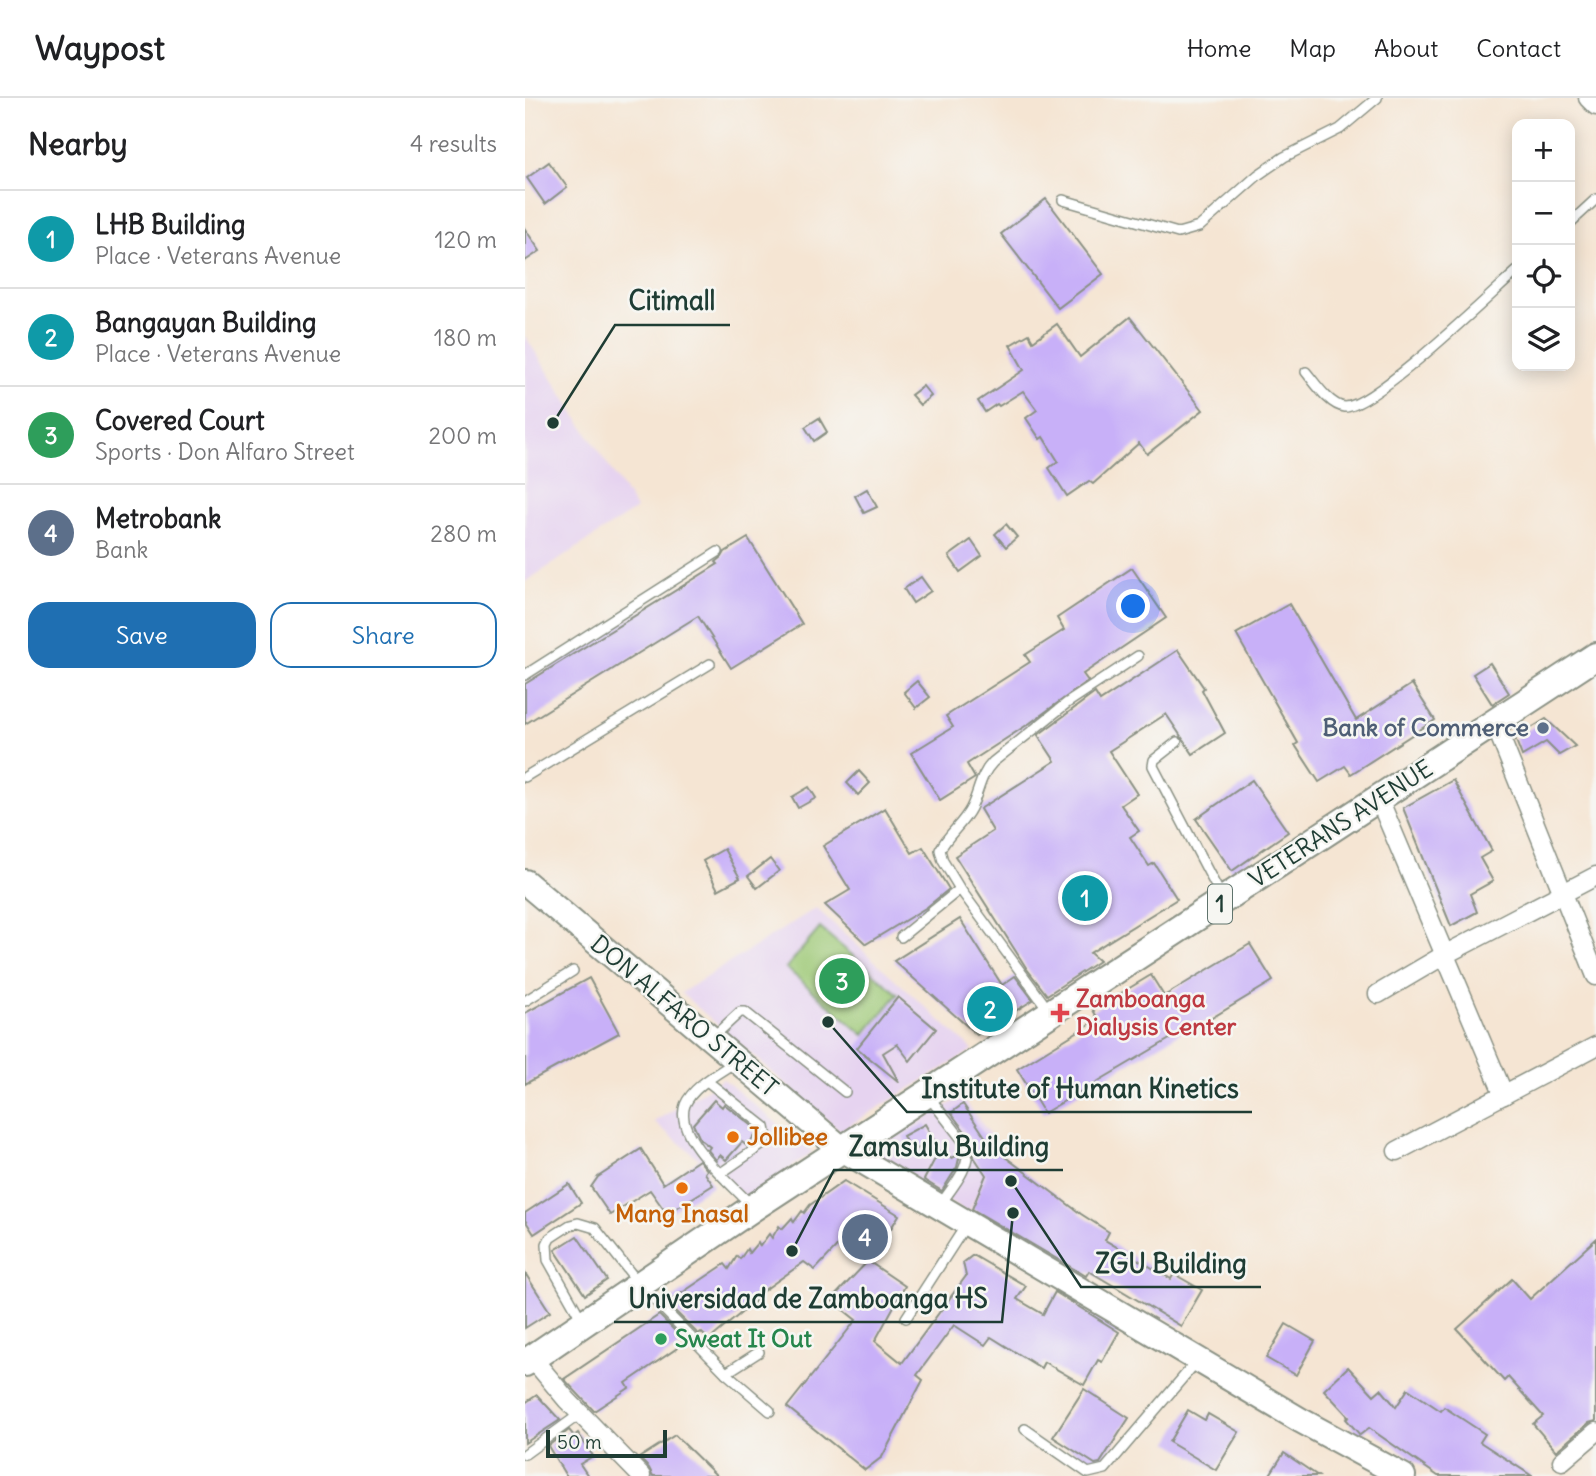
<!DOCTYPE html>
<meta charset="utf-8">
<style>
body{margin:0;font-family:Delius,sans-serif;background:#f2f2f2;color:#202124}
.controls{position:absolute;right:21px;top:21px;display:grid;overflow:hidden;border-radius:14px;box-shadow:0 4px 18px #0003}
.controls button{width:63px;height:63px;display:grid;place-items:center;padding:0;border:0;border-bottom:2px solid #e0e0e0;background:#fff;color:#202124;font:35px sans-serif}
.scale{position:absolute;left:21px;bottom:18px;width:121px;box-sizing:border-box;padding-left:7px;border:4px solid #1f3d34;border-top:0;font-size:19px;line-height:24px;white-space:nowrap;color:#1f3d34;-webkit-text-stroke:5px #f6f6f2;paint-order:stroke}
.you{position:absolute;left:609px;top:509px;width:24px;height:24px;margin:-18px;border:5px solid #fff;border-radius:50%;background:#1a73e8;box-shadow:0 0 0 10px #1a73e833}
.badge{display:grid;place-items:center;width:46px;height:46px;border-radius:50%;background:#1f6fb2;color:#fff;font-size:23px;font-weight:700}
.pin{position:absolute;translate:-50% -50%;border:4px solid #fff;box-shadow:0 2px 7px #0006}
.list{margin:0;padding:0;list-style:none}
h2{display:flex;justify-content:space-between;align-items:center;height:91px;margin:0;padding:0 28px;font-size:30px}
h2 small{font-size:23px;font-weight:400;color:#757577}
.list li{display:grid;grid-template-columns:46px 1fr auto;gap:21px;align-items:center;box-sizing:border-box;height:98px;padding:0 28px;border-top:2px solid #e0e0e0}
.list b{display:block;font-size:26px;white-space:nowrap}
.list p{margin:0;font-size:23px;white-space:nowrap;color:#757577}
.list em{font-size:23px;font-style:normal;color:#757577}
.actions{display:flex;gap:14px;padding:21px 28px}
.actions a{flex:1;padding:16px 0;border:2px solid #1f6fb2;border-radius:21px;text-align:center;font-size:24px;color:#1f6fb2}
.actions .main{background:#1f6fb2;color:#fff}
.icon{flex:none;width:38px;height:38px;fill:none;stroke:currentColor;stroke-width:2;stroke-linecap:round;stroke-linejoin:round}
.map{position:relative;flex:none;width:1071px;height:1378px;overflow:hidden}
header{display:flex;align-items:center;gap:42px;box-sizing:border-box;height:98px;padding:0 35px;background:#fff;border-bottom:2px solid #e0e0e0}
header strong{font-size:33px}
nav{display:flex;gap:38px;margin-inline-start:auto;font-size:24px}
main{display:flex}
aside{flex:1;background:#fff}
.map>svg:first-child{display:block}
.built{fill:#e6d3f0}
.green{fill:#9cc875;stroke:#5e8254;stroke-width:2}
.building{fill:#c8b0f8}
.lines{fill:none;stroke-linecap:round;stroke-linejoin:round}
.lane-casing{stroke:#8a9184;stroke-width:12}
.street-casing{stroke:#8a9184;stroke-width:21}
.secondary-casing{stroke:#8a9184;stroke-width:28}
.primary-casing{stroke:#8a9184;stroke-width:30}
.lane{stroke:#fff;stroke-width:9}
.street{stroke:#fff;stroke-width:18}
.secondary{stroke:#fff;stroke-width:24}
.primary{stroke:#fff;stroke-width:26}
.service-dot{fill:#5c6f8a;stroke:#f6f6f2;stroke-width:2.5}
.health-dot{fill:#e0444e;stroke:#f6f6f2;stroke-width:2.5}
.food-dot{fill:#e8710a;stroke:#f6f6f2;stroke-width:2.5}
.leisure-dot{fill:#2e9e5b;stroke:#f6f6f2;stroke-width:2.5}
.labels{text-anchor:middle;stroke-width:5;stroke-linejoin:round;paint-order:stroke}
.shield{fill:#f6f6f2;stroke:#60746d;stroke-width:2}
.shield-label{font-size:23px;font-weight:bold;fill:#1f3d34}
.service-label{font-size:24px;font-weight:bold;fill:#4e5e75;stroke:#f6f6f2;text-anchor:end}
.street-label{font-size:24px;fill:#1f3d34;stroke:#f6f6f2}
.health-label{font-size:24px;font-weight:bold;fill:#be3a42;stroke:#f6f6f2;text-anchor:start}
.food-label{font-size:24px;font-weight:bold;fill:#c56008;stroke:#f6f6f2;text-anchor:start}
.leisure-label{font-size:24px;font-weight:bold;fill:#27864d;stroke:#f6f6f2;text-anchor:start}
.leader{fill:none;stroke:#1f3d34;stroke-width:2.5}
.callout-dot{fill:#1f3d34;stroke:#f6f6f2;stroke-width:2.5}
.callout-label{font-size:26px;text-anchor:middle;font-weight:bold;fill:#1f3d34;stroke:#f6f6f2;stroke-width:5;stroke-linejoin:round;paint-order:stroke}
</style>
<header>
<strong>Waypost</strong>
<nav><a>Home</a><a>Map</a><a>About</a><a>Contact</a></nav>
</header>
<main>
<aside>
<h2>Nearby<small>4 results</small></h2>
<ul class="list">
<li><span class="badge" style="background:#0f9aa8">1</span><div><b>LHB Building</b><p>Place · Veterans Avenue</p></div><em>120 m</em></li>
<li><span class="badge" style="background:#0f9aa8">2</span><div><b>Bangayan Building</b><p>Place · Veterans Avenue</p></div><em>180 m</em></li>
<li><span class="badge" style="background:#2e9e5b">3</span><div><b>Covered Court</b><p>Sports · Don Alfaro Street</p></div><em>200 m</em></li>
<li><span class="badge" style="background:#5c6f8a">4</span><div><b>Metrobank</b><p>Bank</p></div><em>280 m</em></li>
</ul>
<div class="actions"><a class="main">Save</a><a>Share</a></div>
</aside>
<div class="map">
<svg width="1071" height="1378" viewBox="0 0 1071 1378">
<rect width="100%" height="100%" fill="#f6f6f2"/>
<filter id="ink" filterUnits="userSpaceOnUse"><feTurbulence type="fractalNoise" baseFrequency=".0143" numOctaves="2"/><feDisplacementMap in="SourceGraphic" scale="14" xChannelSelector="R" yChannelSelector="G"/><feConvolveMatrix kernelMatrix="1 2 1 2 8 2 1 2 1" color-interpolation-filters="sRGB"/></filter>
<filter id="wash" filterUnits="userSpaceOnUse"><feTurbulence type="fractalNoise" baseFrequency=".00686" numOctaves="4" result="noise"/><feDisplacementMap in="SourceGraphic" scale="28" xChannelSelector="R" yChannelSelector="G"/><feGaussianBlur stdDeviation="1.57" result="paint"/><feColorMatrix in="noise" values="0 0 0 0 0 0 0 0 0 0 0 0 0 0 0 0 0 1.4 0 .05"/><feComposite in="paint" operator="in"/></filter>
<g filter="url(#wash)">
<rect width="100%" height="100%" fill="#f5e5d3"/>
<g class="built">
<polygon points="0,238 111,411 0,484"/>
<polygon points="291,810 448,952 315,1033 156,895"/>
<polygon points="198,981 287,1054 223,1101 129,1024"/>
<polygon points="437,999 474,1049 443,1115 343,1055"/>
</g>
<polygon class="green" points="295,830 373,896 339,937 261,870"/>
<g id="blocks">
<g class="building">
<polygon points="24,64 42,89 20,106 2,80"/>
<polygon points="521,101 578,176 533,210 476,136"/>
<polygon points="0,131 15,153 0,163"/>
<polygon points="605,219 678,312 622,356 614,345 568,386 564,383 542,398 524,370 533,363 518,339 515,341 501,320 512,312 498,293 474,308 472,306 460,314 453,303 499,272 485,247 504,236 508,243 532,226 555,259"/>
<polygon points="398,288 406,298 395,307 386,297"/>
<polygon points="294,320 302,334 289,343 280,329"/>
<polygon points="342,391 352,409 339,415 330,398"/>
<polygon points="481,426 492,439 481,449 470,436"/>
<polygon points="223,440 277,526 206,570 173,518 0,626 0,586 193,466 191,464 197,459 200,454"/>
<polygon points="446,442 457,458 435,474 424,458"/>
<polygon points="607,470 641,520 558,576 563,583 505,625 442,666 450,680 415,702 386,655 428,629 421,618 505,564 500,557 539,532 532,520"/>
<polygon points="396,479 406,493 388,505 379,491"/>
<polygon points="764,506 831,622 887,586 910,622 826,676 820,668 794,684 770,647 773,645 711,536"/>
<polygon points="653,552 679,590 677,592 700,635 668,656 641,616 584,653 612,696 596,707 614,733 605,739 624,768 629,765 652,801 565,855 574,863 522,897 502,871 430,758 468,733 455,711 530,663 513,637 570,595 575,603"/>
<polygon points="965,565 984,595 967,606 948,576"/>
<polygon points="392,583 405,599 391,610 379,594"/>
<polygon points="1021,621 1050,648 1034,657 1021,644 997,658 990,640"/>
<polygon points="334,673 345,685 333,697 322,685"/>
<polygon points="727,682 763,734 707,773 671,721"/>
<polygon points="928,682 967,753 955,760 968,783 945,796 952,814 926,828 878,710"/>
<polygon points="284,689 291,700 273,710 267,699"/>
<polygon points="360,710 387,755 398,749 424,791 402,809 341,846 300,807 325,792 298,748"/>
<polygon points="199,751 215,780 193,792 178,763"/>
<polygon points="245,761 254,773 232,790 223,778"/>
<polygon points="435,821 477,887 490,878 508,902 452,937 369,863"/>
<polygon points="725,846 748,883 662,935 660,932 519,1015 492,971 573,921 568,912 626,877 639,898"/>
<polygon points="64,880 94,935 0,986 0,915"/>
<polygon points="373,899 411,931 385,963 372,946 358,955 374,984 332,950"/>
<polygon points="189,1002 197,1009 199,1006 234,1033 222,1048 217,1044 201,1062 195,1057 191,1062 183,1052 185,1049 175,1041 168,1026"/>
<polygon points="438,1006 467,1049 556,1116 584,1134 580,1142 646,1181 649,1176 677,1192 656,1228 564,1173 561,1178 447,1111 461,1077 449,1059 448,1044 426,1015"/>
<polygon points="400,1026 409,1042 386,1054 378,1038"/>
<polygon points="116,1051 138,1086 174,1062 182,1072 180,1075 188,1087 142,1116 125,1092 85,1117 66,1089 73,1079"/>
<polygon points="414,1053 427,1060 435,1056 432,1069 417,1093 399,1082"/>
<polygon points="319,1083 374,1117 347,1162 320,1140 290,1172 279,1164 231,1198 234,1200 184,1242 176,1234 173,1236 146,1209 149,1207 145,1203 200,1166 204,1171 212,1158 215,1161 222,1151 224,1155 233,1144 235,1148 244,1136 247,1140 254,1128 257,1131 267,1120 269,1124 277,1113 279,1115 285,1107"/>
<polygon points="44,1086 56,1105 9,1136 0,1122 0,1115"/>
<polygon points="52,1138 82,1182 60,1197 30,1152"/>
<polygon points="1071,1141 1071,1323 1064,1325 1031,1353 1008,1326 1018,1318 983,1279 979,1283 932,1231 987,1181 1005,1201"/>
<polygon points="448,1157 501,1188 492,1201 518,1216 530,1194 594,1234 577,1264 573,1262 559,1287 519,1264 516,1270 466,1239 460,1247 429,1227 392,1277 398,1282 357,1359 340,1372 262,1309 331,1222 306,1202 343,1163 380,1188 350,1243 377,1265 441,1178 438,1165"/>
<polygon points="0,1175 25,1214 0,1230"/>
<polygon points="134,1217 161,1244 101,1285 104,1290 69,1313 39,1281"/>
<polygon points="761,1226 790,1243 771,1277 741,1260"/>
<polygon points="823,1269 849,1297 856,1291 871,1309 883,1291 916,1313 919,1309 960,1336 955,1344 1007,1378 913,1378 844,1330 835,1337 821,1321 824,1319 799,1292"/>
<polygon points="559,1291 604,1320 575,1365 570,1366 528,1339"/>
<polygon points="12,1297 35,1322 0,1345 0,1305"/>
<polygon points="663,1312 680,1322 683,1316 714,1334 691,1372 644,1344"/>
<polygon points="44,1332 49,1338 53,1335 68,1358 55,1366 63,1378 41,1378 23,1348"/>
<polygon points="150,1337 192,1378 128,1378 124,1370 114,1360"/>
<polygon points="759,1355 793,1378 744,1378"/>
</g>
</g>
</g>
<g filter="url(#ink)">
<use href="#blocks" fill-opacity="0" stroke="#8a9184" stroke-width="2"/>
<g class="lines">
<defs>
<g id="lane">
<polyline points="538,102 653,135 674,129 733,77 759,59 815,31 852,0"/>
<polyline points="1045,125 1071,101"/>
<path d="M 781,274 C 790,285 805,308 820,309 C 849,309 965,197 992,173"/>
<polyline points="0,577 193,454"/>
<polyline points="652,644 629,662 628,668 696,798"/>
<polyline points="0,679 185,566"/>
<polyline points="376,839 435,791"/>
<polyline points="0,903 48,873"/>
<path d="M 525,914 L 435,791 L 418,763 L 415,752 C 423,736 438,726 446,710 C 454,694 455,677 468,664 L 542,605 L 613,558"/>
<polyline points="188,939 215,914 220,914 320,994"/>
<path d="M 210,964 C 194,975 168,988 160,1007 C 148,1039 207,1086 227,1108"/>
<polyline points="182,983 240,1029 242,1039 238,1046 196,1075"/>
<path d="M 404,999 L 442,1048 C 446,1070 427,1089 415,1107"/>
<polyline points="381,1220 441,1127"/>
<polyline points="58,1224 23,1162 22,1146 25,1140 45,1127 53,1125 70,1130 115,1187 201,1275 245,1313"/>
<polyline points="201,1275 234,1254"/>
<polyline points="500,1331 563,1375 580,1371 672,1263"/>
<polyline points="0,1356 55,1316"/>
</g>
<g id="street">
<polyline points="1063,0 1071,8"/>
<polyline points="970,626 1071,878"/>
<polyline points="854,701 979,997"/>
<polyline points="853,896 921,856 1071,778"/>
<polyline points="872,1053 1071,948"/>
<polyline points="7,1260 42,1302 116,1378"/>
<polyline points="1037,1363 1071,1334"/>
</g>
<polyline id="secondary" points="0,784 317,1051 775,1322 878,1378"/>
<polyline id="primary" points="0,1265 229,1109 1071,558"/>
</defs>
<use href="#lane" class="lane-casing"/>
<use href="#street" class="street-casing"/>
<use href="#secondary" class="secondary-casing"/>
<use href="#primary" class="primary-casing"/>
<use href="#lane" class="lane"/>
<use href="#street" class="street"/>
<use href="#secondary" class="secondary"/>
<use href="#primary" class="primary"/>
</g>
</g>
<circle class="service-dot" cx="1018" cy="630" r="7"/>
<path class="health-dot" d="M531.5 904.5h7v7h7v7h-7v7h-7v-7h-7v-7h7z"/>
<g class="food-dot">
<circle cx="208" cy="1039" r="7"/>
<circle cx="157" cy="1090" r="7"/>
</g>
<circle class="leisure-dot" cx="136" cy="1241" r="7"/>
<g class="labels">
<rect class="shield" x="683" y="786.5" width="24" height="39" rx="5"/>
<g class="shield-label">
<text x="695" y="814">1</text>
</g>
<g class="service-label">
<text x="1004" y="638">Bank of Commerce</text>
</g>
<g class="street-label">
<text transform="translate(816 726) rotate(-33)" y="8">VETERANS AVENUE</text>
<text transform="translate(159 918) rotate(40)" y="8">DON ALFARO STREET</text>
</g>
<g class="health-label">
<text x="551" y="909">Zamboanga<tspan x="551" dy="28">Dialysis Center</tspan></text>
</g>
<g class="food-label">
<text x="222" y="1047">Jollibee</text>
<text x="157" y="1124" text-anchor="middle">Mang Inasal</text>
</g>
<g class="leisure-label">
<text x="150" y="1249">Sweat It Out</text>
</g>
</g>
<path class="leader" d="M28 325L90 227H205M303 924L382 1014H727M267 1153L309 1072H538M486 1083L556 1189H736M488 1115L477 1224H89"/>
<g class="callout-dot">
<circle cx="28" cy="325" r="7"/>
<circle cx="303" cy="924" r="7"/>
<circle cx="267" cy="1153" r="7"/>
<circle cx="486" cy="1083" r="7"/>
<circle cx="488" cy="1115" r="7"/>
</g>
<g class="callout-label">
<text x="147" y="212">Citimall</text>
<text x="555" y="1000">Institute of Human Kinetics</text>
<text x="424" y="1058">Zamsulu Building</text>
<text x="646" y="1175">ZGU Building</text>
<text x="283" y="1210">Universidad de Zamboanga HS</text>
</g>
</svg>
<div class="controls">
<button>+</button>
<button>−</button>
<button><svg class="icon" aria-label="locate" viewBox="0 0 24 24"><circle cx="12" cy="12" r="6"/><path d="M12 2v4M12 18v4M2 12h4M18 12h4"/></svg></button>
<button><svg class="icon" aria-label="layers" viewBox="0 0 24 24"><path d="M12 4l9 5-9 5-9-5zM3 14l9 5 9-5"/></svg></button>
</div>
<div class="scale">50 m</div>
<div class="you"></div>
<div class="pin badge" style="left:560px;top:800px;background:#0f9aa8">1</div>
<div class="pin badge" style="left:465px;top:911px;background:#0f9aa8">2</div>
<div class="pin badge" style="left:317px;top:883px;background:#2e9e5b">3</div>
<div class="pin badge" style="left:340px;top:1139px;background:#5c6f8a">4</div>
</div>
</main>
